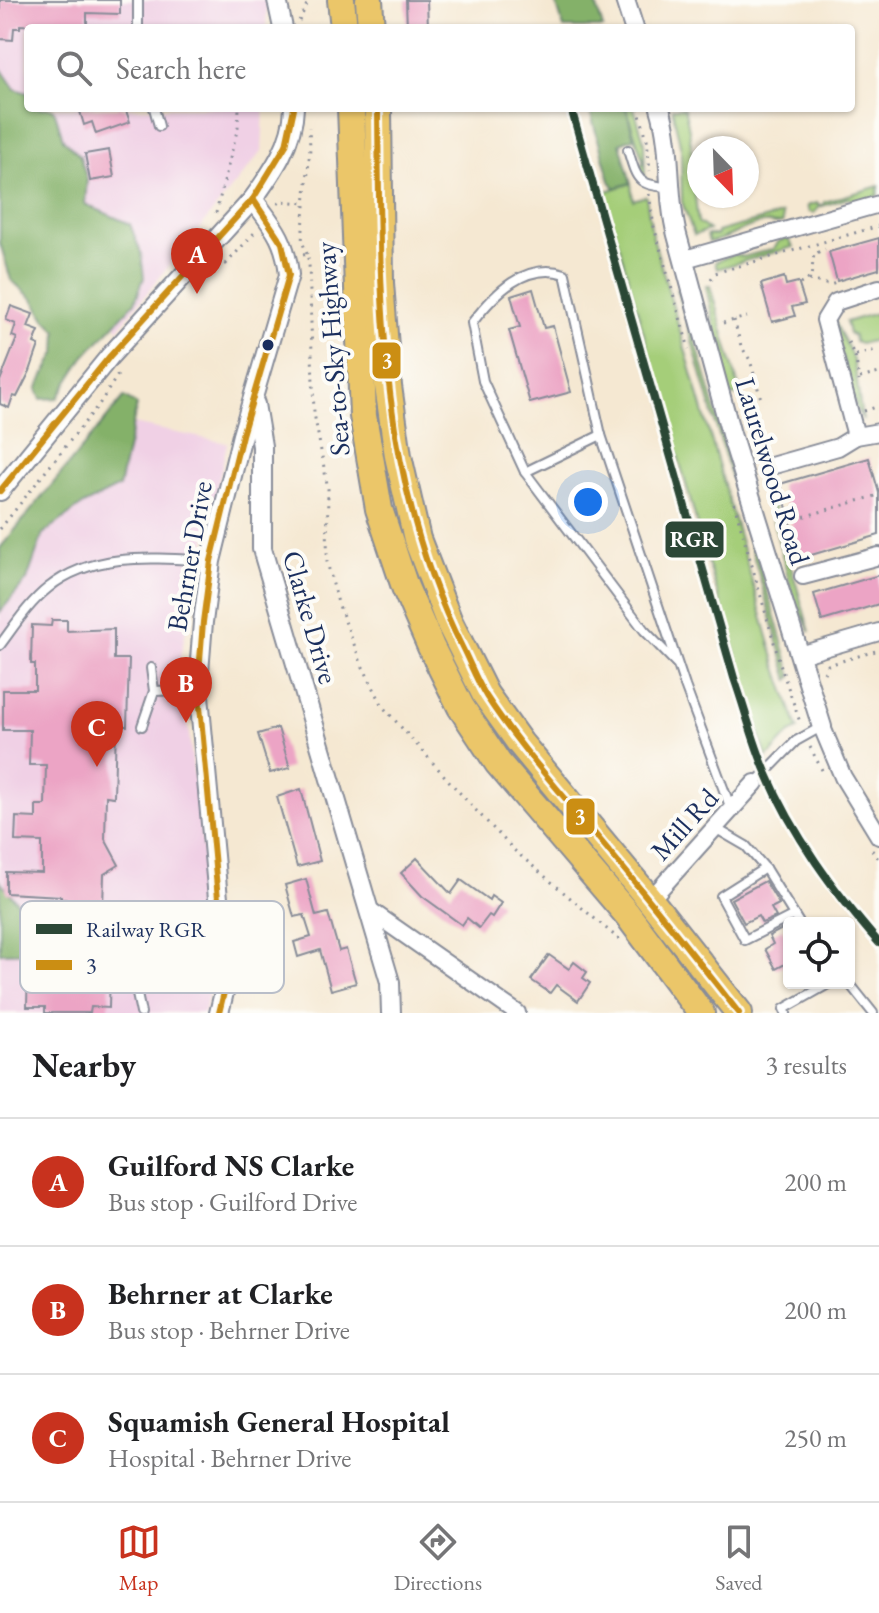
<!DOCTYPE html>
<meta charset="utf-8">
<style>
body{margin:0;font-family:"EB Garamond",serif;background:#f6f6f6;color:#202124}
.controls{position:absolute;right:24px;bottom:24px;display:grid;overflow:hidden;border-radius:8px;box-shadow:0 2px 6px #0004}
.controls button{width:72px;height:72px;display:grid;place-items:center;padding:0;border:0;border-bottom:2px solid #e0e0e0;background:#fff;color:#202124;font:40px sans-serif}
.compass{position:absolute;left:687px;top:136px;width:72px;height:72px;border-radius:50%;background:#fff;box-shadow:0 2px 6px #0004;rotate:157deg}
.you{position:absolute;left:588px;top:502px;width:28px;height:28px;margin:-20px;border:6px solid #fff;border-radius:50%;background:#1a73e8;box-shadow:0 0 0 12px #1a73e833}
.badge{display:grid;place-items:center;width:52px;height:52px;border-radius:50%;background:#c8321e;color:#fff;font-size:26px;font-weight:700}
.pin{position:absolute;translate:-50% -66px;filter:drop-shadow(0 2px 4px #0008)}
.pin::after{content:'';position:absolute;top:42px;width:28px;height:24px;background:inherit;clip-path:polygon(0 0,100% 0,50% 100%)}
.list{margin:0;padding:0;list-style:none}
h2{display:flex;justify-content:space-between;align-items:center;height:104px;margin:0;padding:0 32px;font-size:34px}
h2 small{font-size:26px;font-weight:400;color:#757577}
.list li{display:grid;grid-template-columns:52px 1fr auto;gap:24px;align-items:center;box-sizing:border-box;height:128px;padding:0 32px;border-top:2px solid #e0e0e0}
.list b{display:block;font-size:30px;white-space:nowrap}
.list p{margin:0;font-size:26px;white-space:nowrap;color:#757577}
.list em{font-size:26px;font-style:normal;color:#757577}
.icon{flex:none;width:44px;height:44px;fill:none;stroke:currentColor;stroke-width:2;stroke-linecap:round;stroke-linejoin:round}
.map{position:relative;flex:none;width:879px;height:1013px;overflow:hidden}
.search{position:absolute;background:#fff;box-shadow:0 2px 6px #0004;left:24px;right:24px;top:24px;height:88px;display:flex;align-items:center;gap:20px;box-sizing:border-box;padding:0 28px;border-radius:8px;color:#757577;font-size:30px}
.sheet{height:488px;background:#fff}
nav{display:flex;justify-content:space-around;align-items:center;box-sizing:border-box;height:112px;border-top:2px solid #e0e0e0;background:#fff;font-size:22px;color:#757577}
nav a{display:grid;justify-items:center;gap:4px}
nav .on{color:#c8321e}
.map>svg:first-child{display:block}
.built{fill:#f0d0e5}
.green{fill:#a5ce79;stroke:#607e6c;stroke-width:2}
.forest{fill:#84b169;stroke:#507064;stroke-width:2}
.building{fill:#eca4c5}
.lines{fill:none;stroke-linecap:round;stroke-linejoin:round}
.service-casing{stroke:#888c98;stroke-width:12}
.minor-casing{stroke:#888c98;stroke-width:20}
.tertiary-casing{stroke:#888c98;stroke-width:22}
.trunk-casing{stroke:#888c98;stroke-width:30}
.path{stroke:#888c98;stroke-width:3;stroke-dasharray:2 6;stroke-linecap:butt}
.service{stroke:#fff;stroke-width:8}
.minor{stroke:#fff;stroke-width:16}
.tertiary{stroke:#fff;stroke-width:18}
.trunk{stroke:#ebc669;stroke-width:26}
.bus-1-casing{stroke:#fdfcf7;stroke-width:12}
.bus-1{stroke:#cb8e13;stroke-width:6}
.rail-1-casing{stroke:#fdfcf7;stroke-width:14}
.rail-1{stroke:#2c4736;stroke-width:8}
.bus-dot{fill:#1b2f5e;stroke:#fdfcf7;stroke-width:3}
.labels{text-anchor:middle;stroke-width:8;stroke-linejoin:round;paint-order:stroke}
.street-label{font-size:28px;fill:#1b2f5e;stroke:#fdfcf7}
.key{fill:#fdfcf7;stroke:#b9bec9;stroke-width:2}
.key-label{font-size:22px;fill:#1b2f5e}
.line-badge{stroke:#fdfcf7;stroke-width:3}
.badge-label{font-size:22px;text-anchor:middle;font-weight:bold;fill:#fff}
</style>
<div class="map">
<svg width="879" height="1013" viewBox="0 0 879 1013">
<rect width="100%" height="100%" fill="#fdfcf7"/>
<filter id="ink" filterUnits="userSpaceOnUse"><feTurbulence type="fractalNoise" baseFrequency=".0125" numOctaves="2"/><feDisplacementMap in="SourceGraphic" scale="16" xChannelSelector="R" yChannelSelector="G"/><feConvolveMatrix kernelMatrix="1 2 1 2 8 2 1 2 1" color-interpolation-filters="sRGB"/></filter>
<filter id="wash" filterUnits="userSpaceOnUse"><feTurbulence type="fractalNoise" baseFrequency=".006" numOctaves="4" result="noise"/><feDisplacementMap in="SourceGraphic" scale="32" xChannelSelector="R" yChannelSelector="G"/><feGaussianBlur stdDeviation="1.8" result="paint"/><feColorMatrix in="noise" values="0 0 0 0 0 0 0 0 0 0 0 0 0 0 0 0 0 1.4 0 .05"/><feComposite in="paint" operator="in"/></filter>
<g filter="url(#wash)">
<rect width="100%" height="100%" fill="#f5e8d2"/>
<g class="built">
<polygon points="0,0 267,0 266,28 28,28 28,108 264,108 262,151 118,329 0,103"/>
<polygon points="118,421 227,443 180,658 206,877 208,996 204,1013 0,1013 0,582"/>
</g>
<g class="green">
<polygon points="626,108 634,108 644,141 645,178 637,166 644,163"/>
<path d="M 672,108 L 684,108 C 695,146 692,183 698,222 L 709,230 L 694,235 L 682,202 L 681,149 Z"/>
<polygon points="631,183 633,200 646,196 652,234 776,665 798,729 790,733 767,758 705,552 604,192"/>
<polygon points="879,186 877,196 858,202 848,198 819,207 814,213 809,212 807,206 817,203 819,206 824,204 824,202"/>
<path d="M 782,214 L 783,223 C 775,226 771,222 764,223 C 742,225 731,240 709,242 L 707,235 L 717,235 L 717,232 Z"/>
<polygon points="788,238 793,247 717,269 715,262 734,254 743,257 773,249 779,241"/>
<polygon points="706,286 710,286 741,395 729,396"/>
<polygon points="677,289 681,290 792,677 789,680"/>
<polygon points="876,313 879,339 860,344 855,342 854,336 849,333 846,322"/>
<path d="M 834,319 C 838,332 847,342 851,355 C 859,374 857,399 863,420 L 857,410 L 834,328 Z"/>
<polygon points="756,458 771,498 810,632 794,599"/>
</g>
<g class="forest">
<polygon points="555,0 595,0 603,28 564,28"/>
<polygon points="0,67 15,89 28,93 28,108 51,108 55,112 63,139 80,156 87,180 85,204 130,224 141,253 144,278 135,302 84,357 58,398 41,399 37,389 56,353 57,331 45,319 33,299 11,280 0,243"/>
<polygon points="589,108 626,108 634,138 620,143 631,183 615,188 610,181"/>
<polygon points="124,397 137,405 119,487 81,506 43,534 27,580 0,612 0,548"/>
<polygon points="0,881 23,909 44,915 41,952 0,953"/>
</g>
<g id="blocks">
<g class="building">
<polygon points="0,0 120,0 120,14 87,13 87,28 20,25 20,28 14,28 13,40 0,39"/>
<polygon points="406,0 427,0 428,28 407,28"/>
<polygon points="79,108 125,108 130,122 96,134 92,122 84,125"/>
<polygon points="109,150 114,177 90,181 85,154"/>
<polygon points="879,238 879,269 837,281 829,252"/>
<polygon points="784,277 786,285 798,282 805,304 792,307 795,316 772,322 761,284"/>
<polygon points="533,289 544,328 553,326 571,392 530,403 509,330 520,327 511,296"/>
<polygon points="11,306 33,314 28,327 39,331 34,343 39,345 30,371 17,397 13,396 9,408 0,404 0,381 17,338 12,336 16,324 6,320"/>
<polygon points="869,458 879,493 879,535 801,558 780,484"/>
<polygon points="879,575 879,604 822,621 814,594"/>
<polygon points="52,620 67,620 67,631 114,629 114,659 129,659 127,726 116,726 114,797 106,796 105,839 119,865 104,874 103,906 72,905 72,900 61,899 61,896 6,893 6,872 42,873 42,842 15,841 16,817 36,818 36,805 45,805 46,765 29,765 30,730 3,730 3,690 35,690 35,664 31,664 32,625 51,626"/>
<polygon points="278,728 290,768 270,773 258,734"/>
<polygon points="301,789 320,861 297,867 277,797"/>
<polygon points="417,858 451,894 461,880 489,900 491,896 501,903 492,917 489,915 479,928 467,918 462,925 422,896 401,873"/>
<polygon points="306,879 316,916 328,913 339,951 346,949 356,983 331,990 320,950 298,957 294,942 311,937 304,915 294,917 285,885"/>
<polygon points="765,881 779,904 771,908 776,917 762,923 758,916 744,923 731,899"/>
<polygon points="782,929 789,941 789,962 776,969 765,949 773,944 769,936"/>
<polygon points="549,955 569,969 574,962 587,972 583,978 590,983 578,1001 556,985 550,993 531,980"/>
<polygon points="28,966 110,968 109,1008 91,1007 90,1013 45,1013 45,1007 27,1007"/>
</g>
</g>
</g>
<g filter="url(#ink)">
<use href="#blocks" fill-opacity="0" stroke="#888c98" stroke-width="2"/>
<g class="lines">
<defs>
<g id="service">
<polyline points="138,0 138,28"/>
<polyline points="154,108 159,126"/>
<path d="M 628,150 C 637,180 637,185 669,187"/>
<polyline points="525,472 601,435"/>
<path d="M 0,645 C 15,625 29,603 48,588 C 93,551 156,558 210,561"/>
<path d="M 677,664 L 644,630 L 525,472 L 483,381 L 472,323 C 494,294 525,261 565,274 L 601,435 L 685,686 L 731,809"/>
<polyline points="154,691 180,690 196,686"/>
<polyline points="142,726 154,691 151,668"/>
<polyline points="755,783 796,741 821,727"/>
<polyline points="715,828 746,846 765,868 799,923"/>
<polyline points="765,868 721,896 745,940 794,915"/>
<polyline points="134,980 141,1013"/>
<polyline points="849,983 873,1013"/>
<polyline points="786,1013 784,1009 830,983"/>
</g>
<g id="minor">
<polyline points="685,259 879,204"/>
<polyline points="856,436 825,320 836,302 879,288"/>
<polyline points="771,466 838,447 856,436 879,432"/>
<polyline points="803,576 879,556"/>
<polyline points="800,655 879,632"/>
<polyline points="822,727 843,777 879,836"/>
<polyline points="650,900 755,783"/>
<polyline points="368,909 517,1013"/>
</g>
<g id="tertiary">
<polyline points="277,0 283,28"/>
<polyline points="625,0 634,28"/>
<path d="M 660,108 C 673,150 666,193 677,235 L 731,434 L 822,727"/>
<polyline points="255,404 262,446 262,549 390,982 391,1013"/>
<path d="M 0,491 L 110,356 L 253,199 C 273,171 293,143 294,108"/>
<path d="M 219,1013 L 226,984 L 198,685 L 203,622 L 211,561 L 242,435 L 289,275 C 286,240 273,226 253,199"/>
</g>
<g id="trunk">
<polyline points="341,0 344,28"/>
<polyline points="369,0 371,28"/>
<polyline points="351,108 363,416 379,509 405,587 431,647 461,707 498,763 627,914 701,1013"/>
<polyline points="378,108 380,283 388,386 398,456 417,539 449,622 485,694 520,743 650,900 739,1013"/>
</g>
</defs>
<use href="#service" class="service-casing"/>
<use href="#minor" class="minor-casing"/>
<use href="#tertiary" class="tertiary-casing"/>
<use href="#trunk" class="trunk-casing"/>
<g class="path">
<polyline points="299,21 309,0"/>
<polyline points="638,108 647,139 650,171"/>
<polyline points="649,194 654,227 689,349"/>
<polyline points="278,204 280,201 305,203"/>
<polyline points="216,213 238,127 239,108"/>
<polyline points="307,254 302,241 310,148 309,127"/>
<polyline points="303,255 307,254 309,263 314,413 328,489 327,562 338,603 362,665 384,708 467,801 515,851 621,941"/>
<polyline points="220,258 226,264 256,231"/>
<polyline points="711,279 715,273 879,226"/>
<polyline points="809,280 830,285 836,283"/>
<polyline points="800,284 811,277 814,254 825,249"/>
<polyline points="734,320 741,346 750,360 761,399"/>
<polyline points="723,323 747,317"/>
<polyline points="848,342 856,359 859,381"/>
<polyline points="856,355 879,349"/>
<polyline points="860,378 879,373"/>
<polyline points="864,411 879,406"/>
<polyline points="734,503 782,670 801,725"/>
<polyline points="781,523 879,495"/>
<polyline points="0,529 100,403 119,373"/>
<polyline points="824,673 828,665 879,650"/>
<polyline points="810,747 823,772"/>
<polyline points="872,850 879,860"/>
</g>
<use href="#service" class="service"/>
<use href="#minor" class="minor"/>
<use href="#tertiary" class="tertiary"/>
<use href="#trunk" class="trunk"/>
<defs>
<g id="bus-1">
<path d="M 378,108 C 380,293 377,477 462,647 C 470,663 477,681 486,696 C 518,745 558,789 595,834 C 644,893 692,953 739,1013"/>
<polyline points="0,491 110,356 253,199 286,145 294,108"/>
<polyline points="219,1013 226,984 198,685 203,622 211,561 242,435 289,275 282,243 253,199"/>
</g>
</defs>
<use href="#bus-1" class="bus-1-casing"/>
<use href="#bus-1" class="bus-1"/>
<defs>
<path id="rail-1" d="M 571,108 L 734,678 C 745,709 753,742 766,772 C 793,836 834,891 879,943"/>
</defs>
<use href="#rail-1" class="rail-1-casing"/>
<use href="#rail-1" class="rail-1"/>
</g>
</g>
<circle class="bus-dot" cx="268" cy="345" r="7"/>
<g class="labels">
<g class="street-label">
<text transform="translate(332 349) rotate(-94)" y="10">Sea-to-Sky Highway</text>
<text transform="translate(773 471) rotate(73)" y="10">Laurelwood Road</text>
<text transform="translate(189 556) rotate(-80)" y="10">Behrner Drive</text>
<text transform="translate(311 617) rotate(74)" y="10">Clarke Drive</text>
<text transform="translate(684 824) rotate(-48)" y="10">Mill Rd</text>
</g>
</g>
<rect x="20" y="901" width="264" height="92" rx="12" class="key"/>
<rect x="36" y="924" width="36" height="10" fill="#2c4736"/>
<rect x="36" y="960" width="36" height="10" fill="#cb8e13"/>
<g class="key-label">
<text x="86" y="937">Railway RGR</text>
<text x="86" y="973">3</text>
</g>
<g class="line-badge">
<rect x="371" y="341" width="31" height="39" rx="8" fill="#cb8e13"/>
<rect x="664" y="520" width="61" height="39" rx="8" fill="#2c4736"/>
<rect x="565" y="797" width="31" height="39" rx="8" fill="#cb8e13"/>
</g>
<g class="badge-label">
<text x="387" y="368">3</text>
<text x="694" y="547">RGR</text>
<text x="580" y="824">3</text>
</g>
</svg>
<div class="controls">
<button><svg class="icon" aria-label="locate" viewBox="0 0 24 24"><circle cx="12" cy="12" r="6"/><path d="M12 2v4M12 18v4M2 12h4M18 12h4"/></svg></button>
</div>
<svg class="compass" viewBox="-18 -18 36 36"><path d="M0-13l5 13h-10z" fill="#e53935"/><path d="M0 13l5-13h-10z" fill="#757577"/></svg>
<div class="you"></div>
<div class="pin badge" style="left:197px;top:294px">A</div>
<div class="pin badge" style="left:186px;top:723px">B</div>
<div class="pin badge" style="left:97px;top:767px">C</div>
<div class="search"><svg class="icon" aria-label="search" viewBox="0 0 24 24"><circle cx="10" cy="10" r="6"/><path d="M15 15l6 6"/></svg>Search here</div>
</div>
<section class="sheet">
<h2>Nearby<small>3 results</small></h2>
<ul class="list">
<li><span class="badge">A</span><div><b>Guilford NS Clarke</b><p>Bus stop · Guilford Drive</p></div><em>200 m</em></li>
<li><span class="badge">B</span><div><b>Behrner at Clarke</b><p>Bus stop · Behrner Drive</p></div><em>200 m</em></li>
<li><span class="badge">C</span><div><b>Squamish General Hospital</b><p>Hospital · Behrner Drive</p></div><em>250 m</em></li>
</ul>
</section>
<nav>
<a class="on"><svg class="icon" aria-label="map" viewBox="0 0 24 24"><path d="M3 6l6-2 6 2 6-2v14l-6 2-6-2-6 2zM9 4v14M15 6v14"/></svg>Map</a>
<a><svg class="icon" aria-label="directions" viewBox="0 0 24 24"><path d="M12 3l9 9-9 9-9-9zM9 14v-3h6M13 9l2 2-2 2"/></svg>Directions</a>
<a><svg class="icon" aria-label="saved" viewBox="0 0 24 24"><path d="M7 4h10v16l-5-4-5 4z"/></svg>Saved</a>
</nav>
